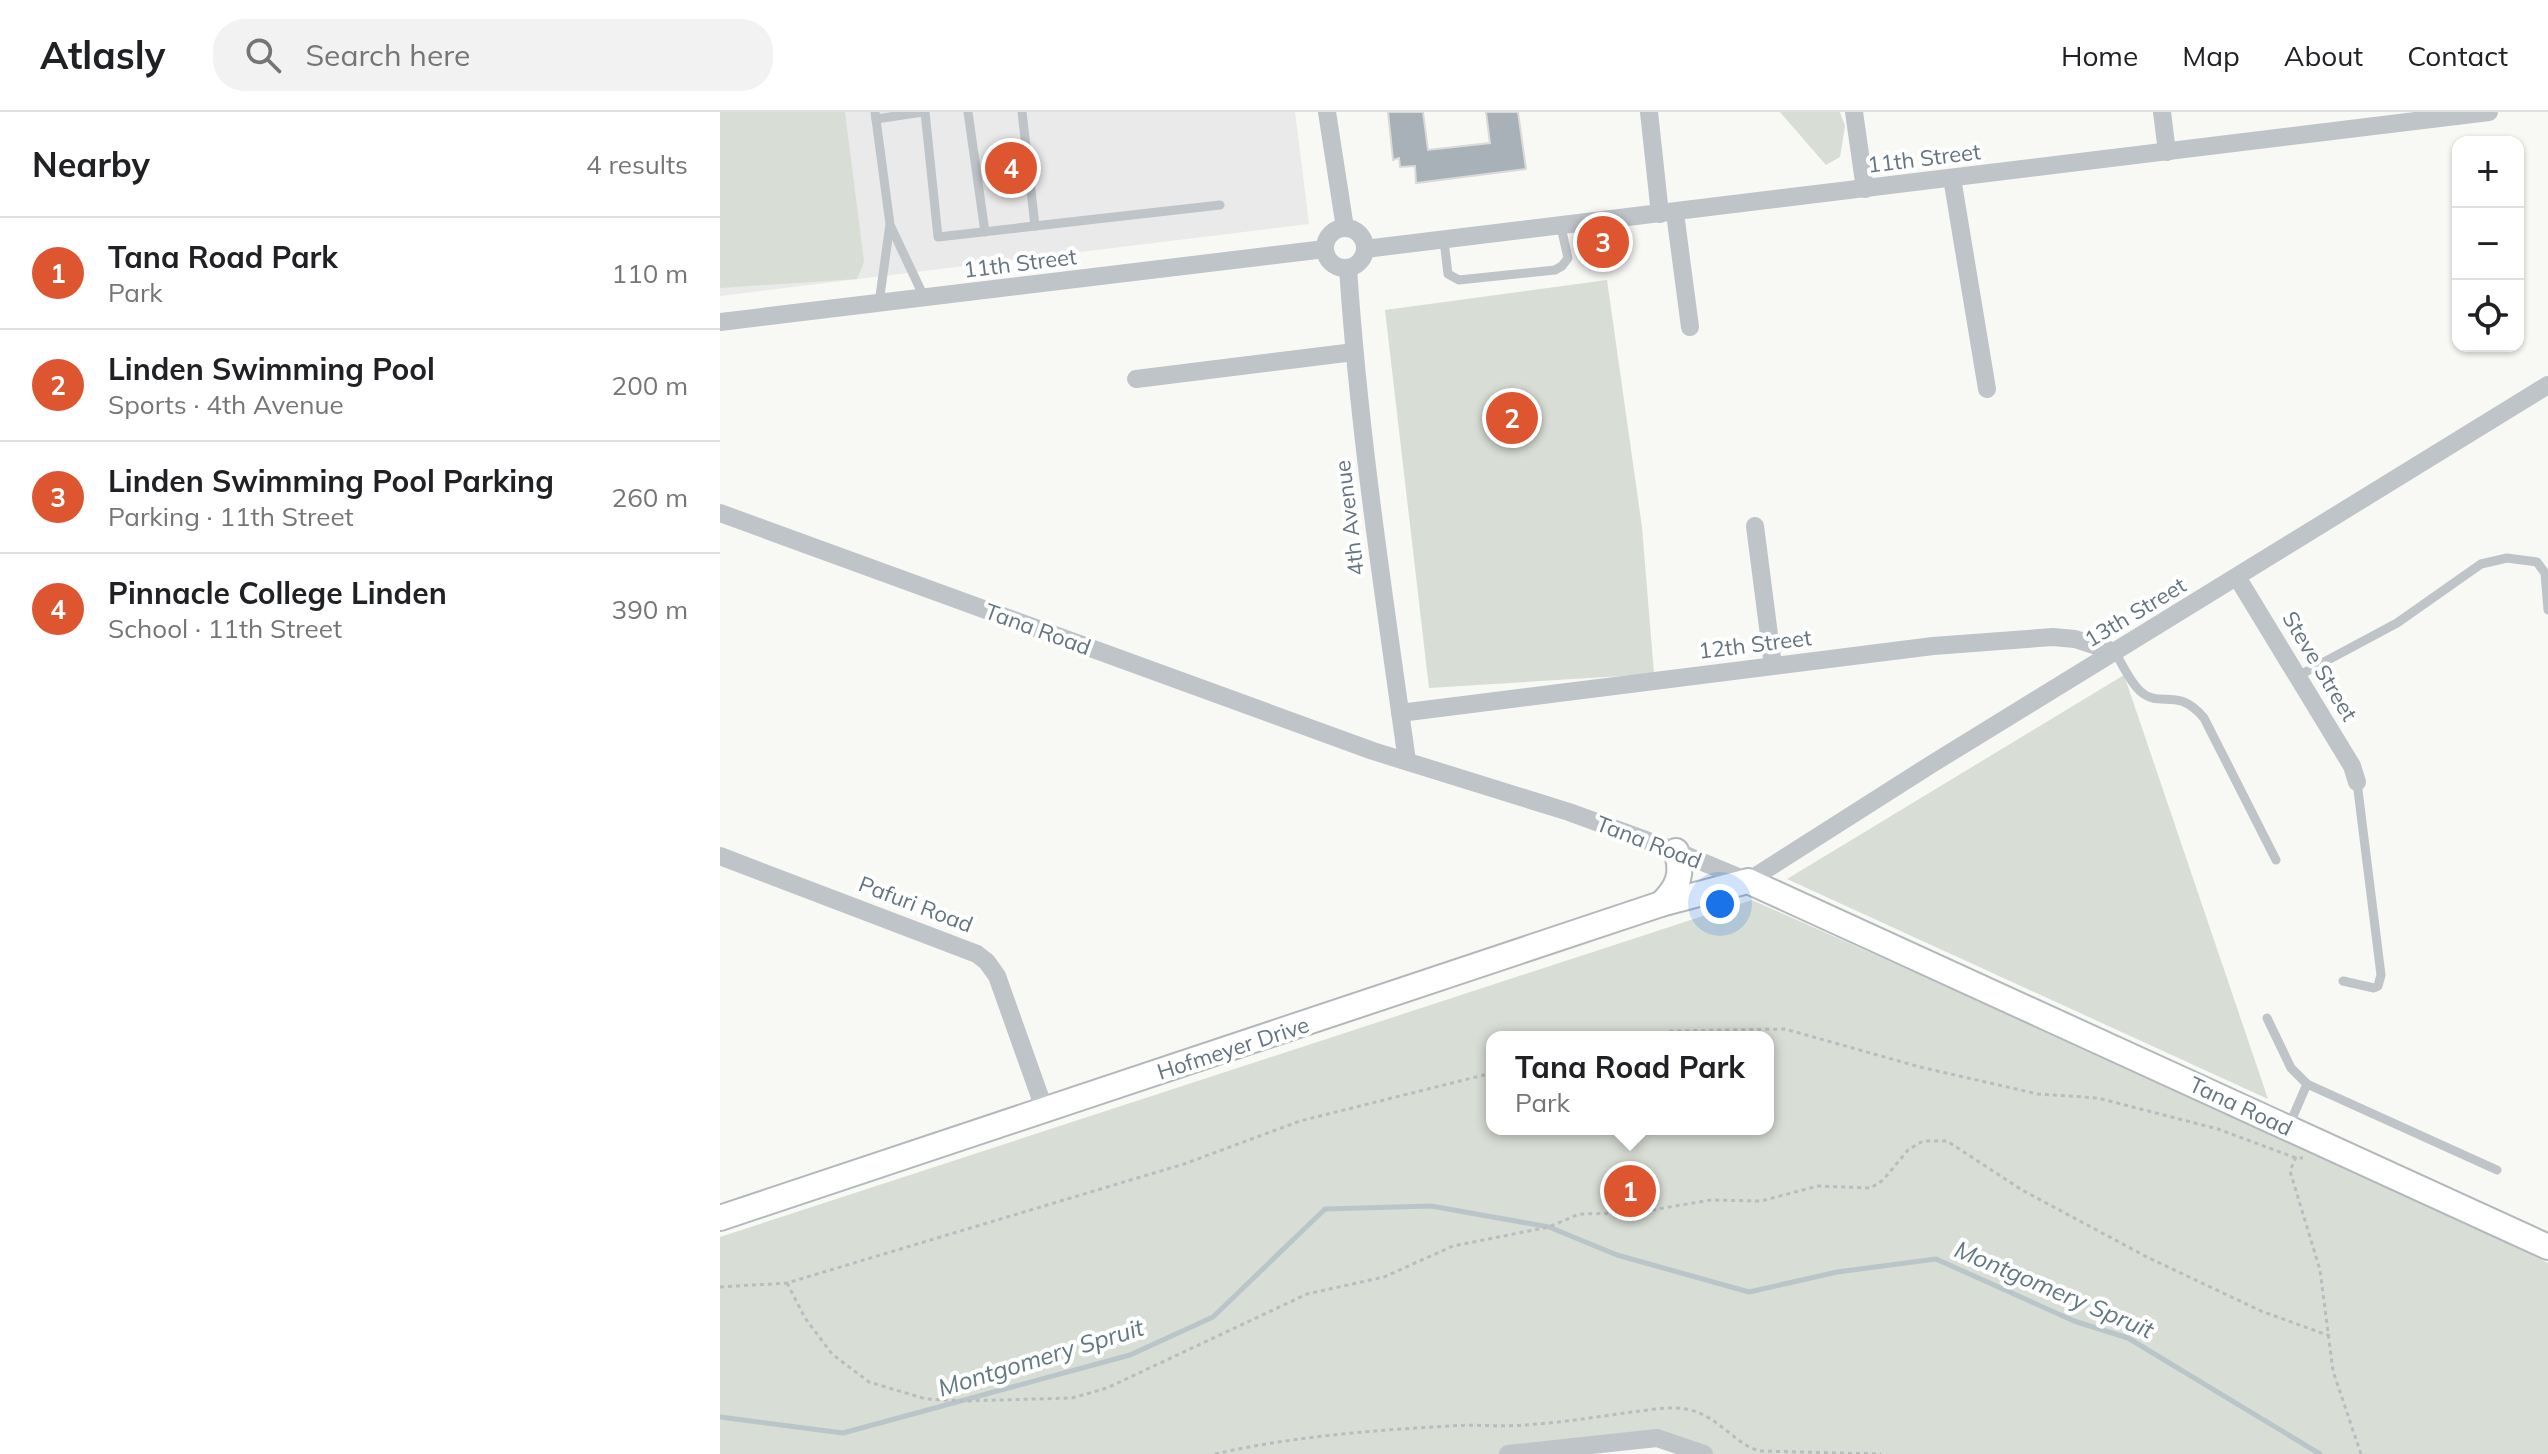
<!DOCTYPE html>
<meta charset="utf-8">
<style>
body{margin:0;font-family:Mulish,sans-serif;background:#f2f2f2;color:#202124}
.controls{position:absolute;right:24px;top:24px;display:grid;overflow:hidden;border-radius:16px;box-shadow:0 2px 6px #0004}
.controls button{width:72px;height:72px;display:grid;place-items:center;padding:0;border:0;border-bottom:2px solid #e0e0e0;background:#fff;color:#202124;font:40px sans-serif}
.you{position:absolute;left:1000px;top:792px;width:28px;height:28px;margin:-20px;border:6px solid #fff;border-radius:50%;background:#1a73e8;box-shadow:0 0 0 12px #1a73e833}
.badge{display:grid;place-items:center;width:52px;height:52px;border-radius:50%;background:#de562f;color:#fff;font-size:26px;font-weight:700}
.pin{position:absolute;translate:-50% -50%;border:4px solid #fff;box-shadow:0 2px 8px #0006}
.popup{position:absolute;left:766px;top:919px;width:288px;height:104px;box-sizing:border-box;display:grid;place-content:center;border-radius:16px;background:#fff;filter:drop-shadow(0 2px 6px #0005);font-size:26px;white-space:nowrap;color:#757577}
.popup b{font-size:30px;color:#202124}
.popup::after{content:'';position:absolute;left:50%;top:100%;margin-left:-16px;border:16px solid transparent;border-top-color:#fff}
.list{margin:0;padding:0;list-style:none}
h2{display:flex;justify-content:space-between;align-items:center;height:104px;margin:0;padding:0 32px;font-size:34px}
h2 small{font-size:26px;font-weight:400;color:#757577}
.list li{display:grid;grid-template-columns:52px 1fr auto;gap:24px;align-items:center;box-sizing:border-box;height:112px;padding:0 32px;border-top:2px solid #e0e0e0}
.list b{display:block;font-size:30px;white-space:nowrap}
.list p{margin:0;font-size:26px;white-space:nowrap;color:#757577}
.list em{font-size:26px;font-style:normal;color:#757577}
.icon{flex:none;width:44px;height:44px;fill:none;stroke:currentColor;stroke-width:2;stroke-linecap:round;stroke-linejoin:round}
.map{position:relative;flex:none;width:1828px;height:1342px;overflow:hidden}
header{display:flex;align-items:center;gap:48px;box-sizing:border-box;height:112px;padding:0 40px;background:#fff;border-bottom:2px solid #e0e0e0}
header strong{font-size:38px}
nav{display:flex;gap:44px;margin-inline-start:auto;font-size:28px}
.search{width:560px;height:72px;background:#f2f2f2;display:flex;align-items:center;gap:20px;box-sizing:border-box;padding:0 28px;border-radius:32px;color:#757577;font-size:30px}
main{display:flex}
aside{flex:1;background:#fff}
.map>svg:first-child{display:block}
.built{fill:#e9eae9}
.green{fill:#d8ddd5;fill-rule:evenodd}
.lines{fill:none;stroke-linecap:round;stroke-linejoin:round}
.stream{stroke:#bac5ca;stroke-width:5}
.building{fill:#a8b1b7;stroke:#dadad8;stroke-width:2}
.secondary-casing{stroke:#b2b8bc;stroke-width:28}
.path{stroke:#babdc0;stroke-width:3;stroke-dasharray:4 4;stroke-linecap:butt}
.lane{stroke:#bfc4c8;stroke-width:9}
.street{stroke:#bfc4c8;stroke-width:18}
.secondary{stroke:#fff;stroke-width:24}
.labels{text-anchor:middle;stroke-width:8;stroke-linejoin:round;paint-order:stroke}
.street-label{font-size:22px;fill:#647480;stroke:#fff}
.water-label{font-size:24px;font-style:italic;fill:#637981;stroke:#fff}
</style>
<header>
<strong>Atlasly</strong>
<div class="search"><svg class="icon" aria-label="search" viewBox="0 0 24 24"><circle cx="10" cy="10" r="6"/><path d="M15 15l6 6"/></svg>Search here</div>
<nav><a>Home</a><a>Map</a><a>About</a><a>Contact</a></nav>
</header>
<main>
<aside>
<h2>Nearby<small>4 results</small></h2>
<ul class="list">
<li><span class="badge">1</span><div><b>Tana Road Park</b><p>Park</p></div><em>110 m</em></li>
<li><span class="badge">2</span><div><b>Linden Swimming Pool</b><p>Sports · 4th Avenue</p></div><em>200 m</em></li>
<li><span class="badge">3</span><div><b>Linden Swimming Pool Parking</b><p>Parking · 11th Street</p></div><em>260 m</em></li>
<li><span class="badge">4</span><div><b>Pinnacle College Linden</b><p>School · 11th Street</p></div><em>390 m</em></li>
</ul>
</aside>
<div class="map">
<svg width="1828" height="1342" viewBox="0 0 1828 1342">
<rect width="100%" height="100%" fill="#f8f8f5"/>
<polygon class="built" points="0,0 575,0 589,112 0,184"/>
<g class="green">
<polygon points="0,0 125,0 144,150 137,167 0,176"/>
<polygon points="1060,0 1120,0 1125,14 1120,45 1106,53"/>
<polygon points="887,168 922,415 934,562 709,576 665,198"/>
<polygon points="1404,563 1548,987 1067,767"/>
<path d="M 1032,788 L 1581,1032 L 1828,1151 L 1828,1342 L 971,1342 L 934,1329 L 837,1342 L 0,1342 L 0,1125 ZM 772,925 L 1048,925 L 1048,1017 L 772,1017 Z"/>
</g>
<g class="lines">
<polyline class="stream" points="0,1305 123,1321 410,1243 493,1205 605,1097 711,1094 829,1115 897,1143 1029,1180 1117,1160 1216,1147 1354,1209 1408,1226 1600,1342"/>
</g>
<polygon class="building" points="668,0 703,0 708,38 770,31 766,0 798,0 806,57 696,71 695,54 680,55 679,46 673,48"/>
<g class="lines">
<defs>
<g id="secondary">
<path d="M 941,792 C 958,776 964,761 956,739"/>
<polyline points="0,1106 941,792 1028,769 1828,1135"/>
</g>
</defs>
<use href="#secondary" class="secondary-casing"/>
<g class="path">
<polyline points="926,925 950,919 1065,917 1200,955 1318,982 1378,986 1498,1017 1576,1046 1583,1046"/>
<polyline points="1576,1045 1570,1059 1600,1158 1613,1259 1641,1342"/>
<polyline points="67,1171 85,1206 112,1242 149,1270 206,1287 244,1289 352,1286 387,1276 587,1182 664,1165 733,1134 829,1115 859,1102 914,1101 991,1088 1041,1089 1098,1074 1151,1076 1163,1068 1188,1038 1203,1029 1227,1029 1302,1078 1427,1145 1541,1199 1610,1224"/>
<polyline points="0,1175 67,1171 464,1052 580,1009 772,961"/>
<path d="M 495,1342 C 568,1325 655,1318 730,1314 C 754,1312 779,1315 803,1313 C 839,1311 876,1305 912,1300 C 929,1298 949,1294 966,1297 C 998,1303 1013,1331 1039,1339 L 1161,1342"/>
</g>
<g class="lane">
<polyline points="155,0 170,112 159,191"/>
<polyline points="205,0 218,125 500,93"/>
<polyline points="248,0 265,120"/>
<polyline points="302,0 315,114"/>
<polyline points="156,7 203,0"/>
<polyline points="171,115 204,185"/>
<polyline points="724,129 728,162 739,168 835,158 842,154 848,146 841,115"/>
<path d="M 1395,540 C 1402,552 1410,570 1420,579 C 1441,598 1456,573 1484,606 L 1556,748"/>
<polyline points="1578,564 1677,511 1761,452 1787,446 1817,450 1825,461 1828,498"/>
<polyline points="1623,869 1654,876 1658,874 1661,863 1637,670"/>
<polyline points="1547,906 1571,956 1587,972 1777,1058"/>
<polyline points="1568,1016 1587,972"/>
</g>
<g class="street">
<polyline points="607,0 625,116"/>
<polyline points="929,0 940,102"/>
<polyline points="1134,0 1145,77"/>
<polyline points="1442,0 1447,40"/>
<polyline points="1232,66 1267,277"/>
<polyline points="955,101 970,215"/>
<circle cx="625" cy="136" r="20"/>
<polyline points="645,137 1769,0"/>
<path d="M 628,156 C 639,322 664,485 687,649"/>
<polyline points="0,210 605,137"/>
<polyline points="416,267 634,240"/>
<polyline points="0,401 653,639 849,700 956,739 1028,769 1215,650 1828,273"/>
<polyline points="1035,414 1053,554"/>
<polyline points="1517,465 1632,654 1637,670"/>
<polyline points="680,601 1213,534 1333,525 1355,527 1395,540"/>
<polyline points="0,744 257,842 267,850 277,864 325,999"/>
<polyline points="788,1342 937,1326 984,1342"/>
</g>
<use href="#secondary" class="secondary"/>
</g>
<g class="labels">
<g class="street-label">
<text transform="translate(1204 46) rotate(-7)" y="8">11th Street</text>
<text transform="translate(300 151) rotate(-7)" y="8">11th Street</text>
<text transform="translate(629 406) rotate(-97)" y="8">4th Avenue</text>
<text transform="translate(1415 500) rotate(-31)" y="8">13th Street</text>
<text transform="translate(318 517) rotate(20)" y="8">Tana Road</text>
<text transform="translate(1035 532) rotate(-7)" y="8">12th Street</text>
<text transform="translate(1600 554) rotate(59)" y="8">Steve Street</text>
<text transform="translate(929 730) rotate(21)" y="8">Tana Road</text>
<text transform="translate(196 792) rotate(21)" y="8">Pafuri Road</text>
<text transform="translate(513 936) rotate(-18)" y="8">Hofmeyer Drive</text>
<text transform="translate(1521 994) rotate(25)" y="8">Tana Road</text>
</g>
<g class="water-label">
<text transform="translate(1334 1178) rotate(23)" y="8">Montgomery Spruit</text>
<text transform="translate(321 1246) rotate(-17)" y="8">Montgomery Spruit</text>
</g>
</g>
</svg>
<div class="controls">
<button>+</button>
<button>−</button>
<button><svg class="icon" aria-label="locate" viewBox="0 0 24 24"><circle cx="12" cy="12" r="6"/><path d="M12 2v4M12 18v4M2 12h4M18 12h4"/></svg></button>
</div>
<div class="you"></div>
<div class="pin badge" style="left:910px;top:1079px">1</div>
<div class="popup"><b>Tana Road Park</b>Park</div>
<div class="pin badge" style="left:792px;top:306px">2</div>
<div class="pin badge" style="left:883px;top:130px">3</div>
<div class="pin badge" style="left:291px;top:56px">4</div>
</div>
</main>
